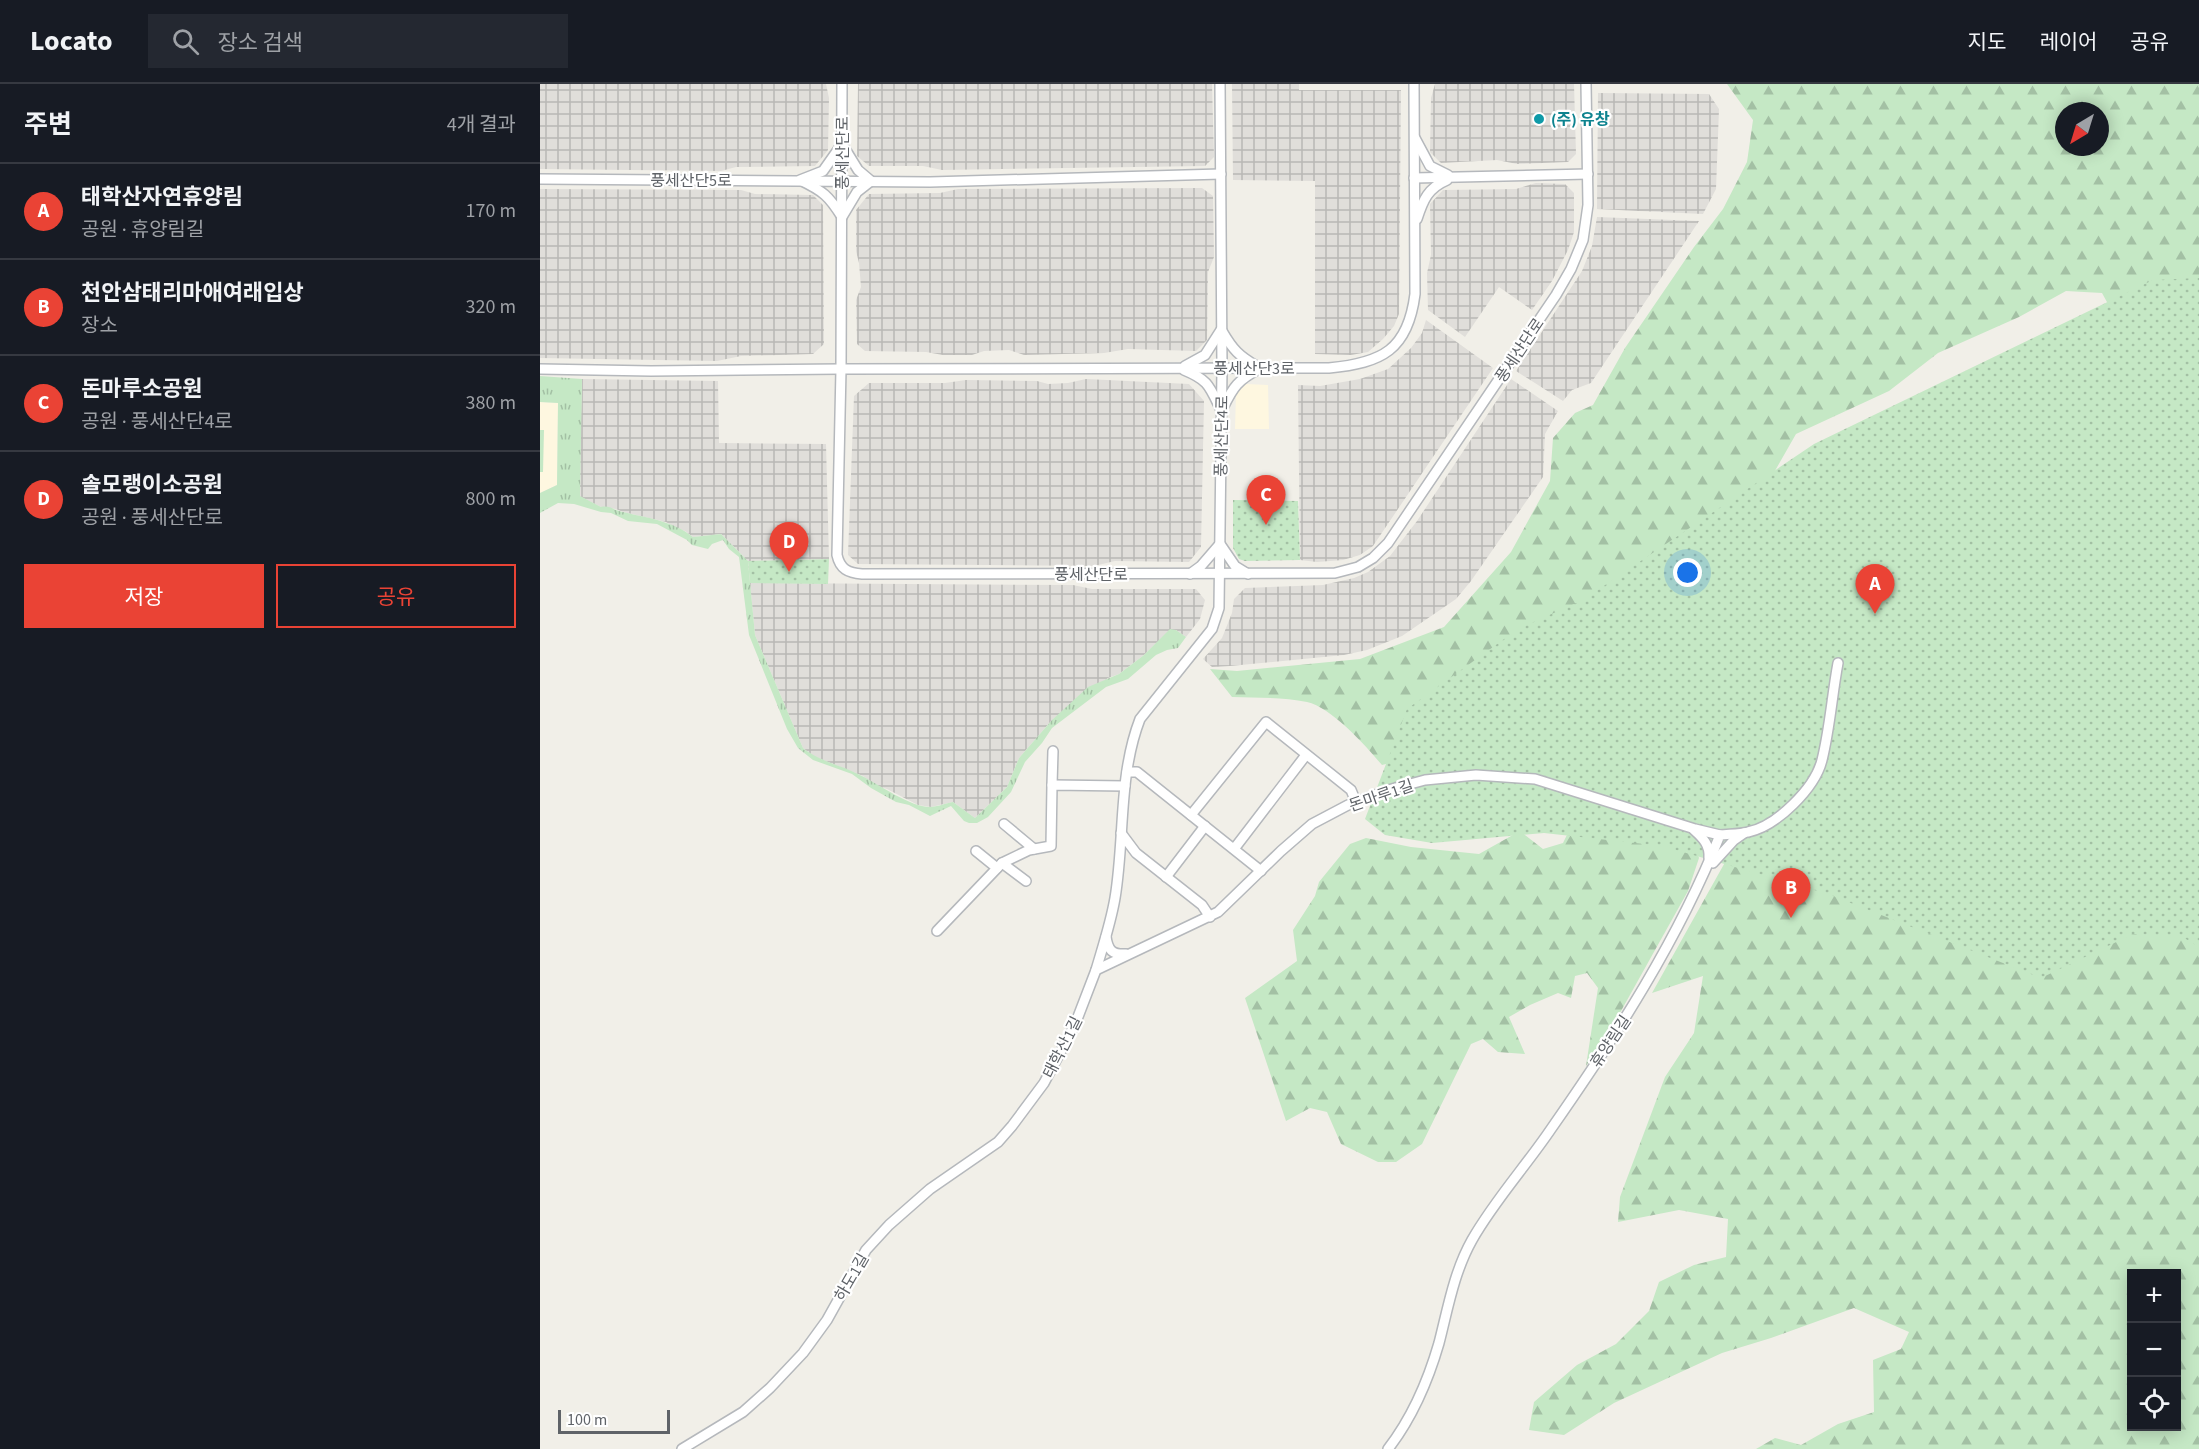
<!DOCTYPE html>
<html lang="ko">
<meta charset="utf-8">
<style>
body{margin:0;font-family:"Source Sans 3","Noto Sans KR",sans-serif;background:#242831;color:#f1f3f6}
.controls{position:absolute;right:18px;bottom:18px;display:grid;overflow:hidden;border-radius:0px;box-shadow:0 3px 15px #0003}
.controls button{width:54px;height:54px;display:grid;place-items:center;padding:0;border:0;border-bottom:2px solid #363941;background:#171b24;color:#f1f3f6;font:30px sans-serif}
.compass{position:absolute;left:1515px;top:18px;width:54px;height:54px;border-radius:50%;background:#171b24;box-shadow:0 3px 15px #0003;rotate:218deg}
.scale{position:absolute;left:18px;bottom:15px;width:112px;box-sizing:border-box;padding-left:6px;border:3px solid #5f6368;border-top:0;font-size:16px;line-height:21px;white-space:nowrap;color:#5f6368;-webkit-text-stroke:4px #fff;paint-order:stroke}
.you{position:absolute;left:1148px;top:489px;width:21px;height:21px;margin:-15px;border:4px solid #fff;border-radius:50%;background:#1a73e8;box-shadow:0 0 0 9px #1a73e833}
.badge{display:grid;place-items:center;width:39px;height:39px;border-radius:50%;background:#ea4335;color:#fff;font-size:20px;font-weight:700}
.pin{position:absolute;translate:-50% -50px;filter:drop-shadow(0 2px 3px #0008)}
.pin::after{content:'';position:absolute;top:32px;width:21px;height:18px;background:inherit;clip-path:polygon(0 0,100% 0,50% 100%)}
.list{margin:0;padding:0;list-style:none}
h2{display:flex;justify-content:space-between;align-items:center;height:78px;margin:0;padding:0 24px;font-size:26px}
h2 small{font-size:20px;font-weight:400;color:#9ea1a6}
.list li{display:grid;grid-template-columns:39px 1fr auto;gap:18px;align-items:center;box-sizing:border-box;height:96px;padding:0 24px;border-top:2px solid #363941}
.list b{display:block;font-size:22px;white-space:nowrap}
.list p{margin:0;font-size:20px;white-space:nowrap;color:#9ea1a6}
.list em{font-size:20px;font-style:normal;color:#9ea1a6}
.actions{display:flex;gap:12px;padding:18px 24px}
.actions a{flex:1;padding:14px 0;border:2px solid #ea4335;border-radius:0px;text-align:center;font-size:21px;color:#ea4335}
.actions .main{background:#ea4335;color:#fff}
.icon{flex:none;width:33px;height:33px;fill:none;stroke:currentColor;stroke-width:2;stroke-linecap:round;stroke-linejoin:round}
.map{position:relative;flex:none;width:1659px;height:1365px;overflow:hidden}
header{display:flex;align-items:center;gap:36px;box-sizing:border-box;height:84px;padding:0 30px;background:#171b24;border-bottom:2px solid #363941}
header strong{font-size:28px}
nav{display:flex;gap:33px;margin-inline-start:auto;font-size:21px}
.search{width:420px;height:54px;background:#242831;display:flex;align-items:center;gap:15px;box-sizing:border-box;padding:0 21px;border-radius:0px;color:#9ea1a6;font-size:22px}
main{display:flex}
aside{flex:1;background:#171b24}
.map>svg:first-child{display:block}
.commercial{fill:#fef7e0}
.industrial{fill:url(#industrial-grid)}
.grass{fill:url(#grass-tufts)}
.forest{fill:url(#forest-firs);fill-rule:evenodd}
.park{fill:url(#park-dots)}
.garden{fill:#c5e8c5}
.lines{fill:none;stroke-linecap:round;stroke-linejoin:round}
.minor-casing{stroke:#b5b8bc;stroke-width:12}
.minor{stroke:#fff;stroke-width:9}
.culture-dot{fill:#0f9aa8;stroke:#fff;stroke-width:2}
.labels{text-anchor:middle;stroke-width:4.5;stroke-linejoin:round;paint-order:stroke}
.culture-label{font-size:16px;font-weight:bold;fill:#0d838f;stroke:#fff;text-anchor:start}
.street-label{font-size:16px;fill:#5f6368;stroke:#fff}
</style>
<header>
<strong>Locato</strong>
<div class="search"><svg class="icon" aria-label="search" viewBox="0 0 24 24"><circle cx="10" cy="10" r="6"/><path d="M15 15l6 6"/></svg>장소 검색</div>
<nav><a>지도</a><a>레이어</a><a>공유</a></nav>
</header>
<main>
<aside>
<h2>주변<small>4개 결과</small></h2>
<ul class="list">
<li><span class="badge">A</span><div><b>태학산자연휴양림</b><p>공원 · 휴양림길</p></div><em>170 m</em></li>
<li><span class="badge">B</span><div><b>천안삼태리마애여래입상</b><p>장소</p></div><em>320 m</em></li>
<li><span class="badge">C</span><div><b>돈마루소공원</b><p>공원 · 풍세산단4로</p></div><em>380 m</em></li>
<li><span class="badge">D</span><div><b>솔모랭이소공원</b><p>공원 · 풍세산단로</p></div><em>800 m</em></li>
</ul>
<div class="actions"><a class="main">저장</a><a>공유</a></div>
</aside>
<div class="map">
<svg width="1659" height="1365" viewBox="0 0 1659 1365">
<defs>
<pattern id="industrial-grid" width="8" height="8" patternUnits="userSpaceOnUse" patternTransform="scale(1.5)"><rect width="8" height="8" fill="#e0deda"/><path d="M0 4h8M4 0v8" fill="none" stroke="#b9b8b5"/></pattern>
<pattern id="grass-tufts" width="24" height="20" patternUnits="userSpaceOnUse" patternTransform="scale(1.5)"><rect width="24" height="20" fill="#c5e8c5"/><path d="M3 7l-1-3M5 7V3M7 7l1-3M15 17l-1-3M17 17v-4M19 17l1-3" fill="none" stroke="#a3c0a4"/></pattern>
<pattern id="forest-firs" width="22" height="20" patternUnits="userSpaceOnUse" patternTransform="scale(1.5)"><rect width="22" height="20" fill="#c5e8c5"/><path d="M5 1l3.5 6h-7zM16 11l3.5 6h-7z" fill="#a3c0a4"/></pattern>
<pattern id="park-dots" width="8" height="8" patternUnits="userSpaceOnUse" patternTransform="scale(1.5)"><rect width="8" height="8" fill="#c5e8c5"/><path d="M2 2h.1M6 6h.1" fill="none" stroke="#a3c0a4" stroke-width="1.8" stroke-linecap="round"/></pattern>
</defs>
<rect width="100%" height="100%" fill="#f1efe8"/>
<g class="commercial">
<polygon points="706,300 728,301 729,345 695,345 696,310"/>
<polygon points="0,318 18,319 17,401 0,409"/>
</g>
<g class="industrial">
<polygon points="0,0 286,0 289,14 288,66 275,82 196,83 181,87 0,85"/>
<polygon points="318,0 672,0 674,73 665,82 402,86 383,82 329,82 317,72"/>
<polygon points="692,0 759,0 759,6 861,6 859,230 854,242 843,255 828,268 811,271 775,270 775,97 693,96"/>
<polygon points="895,0 1034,0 1036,70 1028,78 977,80 957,76 901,79 890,68 891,14"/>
<polygon points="1058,9 1169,10 1179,25 1176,105 1163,130 1057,125"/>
<polygon points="996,99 1025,100 1034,109 1034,148 1028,166 1012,197 992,226 959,203 925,253 888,226 887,189 891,171 890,120 903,106 976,105"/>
<polygon points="662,104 673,112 674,173 668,188 667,256 656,267 588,265 564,269 484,271 469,266 444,267 432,271 403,271 386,268 325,267 317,260 316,216 321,203 319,179 316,167 316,126 329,110 400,109 418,105"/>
<polygon points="0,105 201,106 215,110 273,111 283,121 284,260 273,270 201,272 177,277 0,274"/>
<polygon points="1057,133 1159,137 1051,299 1032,306 1023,317 976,287 1042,187 1052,162"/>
<polygon points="886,236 953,284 833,462 820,471 803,476 777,478 760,476 758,301 780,302 820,295 848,285 871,264 882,249"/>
<polygon points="42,295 178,297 179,359 286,360 289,475 208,477 181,450 153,453 145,447 136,444 126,438 83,428 76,425 61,423 39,412"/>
<polygon points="546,295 649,300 664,317 661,463 649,478 575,477 554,482 318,480 308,471 314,312 329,299 405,299 426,296 497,297 508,300 528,299"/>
<polygon points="971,295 1018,327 1005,350 1003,393 931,497 916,515 862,552 827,566 804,571 690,582 672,583 663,575 682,554 692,529 694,515 705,504 783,501 814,494 828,488 850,472 877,437"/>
<polygon points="210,499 533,501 552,505 656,505 665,516 660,535 646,553 636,546 630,546 604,571 579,590 568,594 512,636 479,674 467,703 435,734 413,718 391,723 378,721 347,705 337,702 323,692 273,672 263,664 215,551"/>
</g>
<path class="grass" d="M 0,292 L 42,295 L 40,412 L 61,423 C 70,421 75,427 83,428 C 108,434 133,437 153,453 L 181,450 L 208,477 L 215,551 L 263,664 C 280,678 302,681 322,692 C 340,701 370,723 390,723 C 397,723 406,719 413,718 L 435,734 L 467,703 L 479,674 L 512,636 L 548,603 L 579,590 L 604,571 L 630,545 L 636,546 L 646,553 L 638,564 L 627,566 L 616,571 L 588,595 L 566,603 L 512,644 L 502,659 L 485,678 L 471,708 L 448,733 L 437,739 L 429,739 L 424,737 L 411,722 L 390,732 L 369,721 L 356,718 L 331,704 L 312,690 L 273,676 L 258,664 L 247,645 L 209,551 L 199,473 L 189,465 L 183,456 L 172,460 L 168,465 L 152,461 L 147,456 L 117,440 L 88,437 L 71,429 L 61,428 L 34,420 L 18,419 L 0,429 L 0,409 L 17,401 L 18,319 L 0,318 Z"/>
<g class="forest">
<path d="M 1187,0 L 1659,0 L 1659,1365 L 1216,1365 L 1235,1354 L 1261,1361 L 1298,1340 L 1334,1328 L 1333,1276 L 1361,1265 L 1369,1248 L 1314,1224 L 1231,1254 L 1182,1269 L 1074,1319 L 1024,1351 L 989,1346 L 994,1318 L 1037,1281 L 1076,1260 L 1109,1227 L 1119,1198 L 1154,1181 L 1186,1173 L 1188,1135 L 1139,1126 L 1078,1138 L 1080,1113 L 1125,993 L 1154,949 L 1163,892 L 1112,909 L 1193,764 L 1585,251 L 1562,209 L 1526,207 L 1479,233 L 1398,269 L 1349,307 L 1256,350 L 1191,464 L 994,642 L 842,681 C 826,662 791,623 767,618 C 743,613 716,614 692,613 L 670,585 L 697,587 L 820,575 L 904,543 L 971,468 L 1010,397 L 1013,354 L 1035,329 L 1053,321 L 1085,264 L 1154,163 L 1183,125 L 1207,78 L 1213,36 ZM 1524,27 L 1560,27 L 1560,63 L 1524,63 ZM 1592,1190 L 1636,1190 L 1636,1342 L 1592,1342 Z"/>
<polygon points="1041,722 1155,762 1159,774 1148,807 1081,927 1046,982 1058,904 1047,889 1035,892 1031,914 1018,909 990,921 969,933 985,970 958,968 943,955 931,960 882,1060 856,1078 838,1078 801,1060 787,1028 770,1024 746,1037 705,914 757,877 753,846 775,812 779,798 810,760 826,754 871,763 939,770 980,747 1003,765 1023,759"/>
</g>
<g class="park">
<polygon points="1659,194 1659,863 1641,852 1593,850 1501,894 1288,810 1122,762 1004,749 892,759 845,751 825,735 867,625 978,545 1043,516 1274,360 1613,196"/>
<polygon points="693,416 758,417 760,476 705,477 699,475 693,464"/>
<polygon points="289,475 288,500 210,499 208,477"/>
</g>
<polygon class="garden" points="0,346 4,346 3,388 0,388"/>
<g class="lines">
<defs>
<g id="minor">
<path d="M 302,0 L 301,285 L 297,471 C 300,485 308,489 322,490 L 795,489 L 818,483 L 833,474 L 848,459 L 1016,211 L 1031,185 L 1043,156 L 1048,121 L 1046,0"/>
<polyline points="875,54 890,82 908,91"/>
<path d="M 302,60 L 318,86 L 331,97 L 317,108 L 302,133 C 289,112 283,107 260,96 L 283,87 Z"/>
<polyline points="874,94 1048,90"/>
<polyline points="0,95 390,98 681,90"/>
<path d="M 877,135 C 883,116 888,104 907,96"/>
<path d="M 682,247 C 693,266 699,272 718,283"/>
<polyline points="645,282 665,271 681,246"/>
<path d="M 0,285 L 111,287 L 301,285 L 789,284 C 842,279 868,266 875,210 L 874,0"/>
<path d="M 644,286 C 668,296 669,301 680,324"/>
<path d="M 683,324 C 693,303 698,296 719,285"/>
<polyline points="650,490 661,482 680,460 695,482 708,490"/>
<polyline points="587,688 597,688 721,787"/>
<polyline points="512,701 513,667"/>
<polyline points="651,731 726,638 811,706 816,718"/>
<polyline points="464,740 494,765"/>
<path d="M 1154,746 C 1163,754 1170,761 1169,774"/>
<polyline points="581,749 596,769 662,821 670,833"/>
<polyline points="694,765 766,671"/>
<polyline points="436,767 457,784"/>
<polyline points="462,779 486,797"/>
<polyline points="1173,779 1194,756 1204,749"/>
<polyline points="626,793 665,742"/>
<polyline points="397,847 462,779 489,766 511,762 512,701 585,702"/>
<path d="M 566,853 C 568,866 572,871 586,870"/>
<path d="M 556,886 C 563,862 571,838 575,814 C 585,754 578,692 600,635 L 672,545 L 679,524 L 682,284 L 680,0"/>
<polyline points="142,1365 203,1328 230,1304 263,1269 287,1236 326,1166 349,1141 390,1105 458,1058 472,1042 504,999 523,963 536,938 556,886 678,828 741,767 772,740 808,721 848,706 885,696 936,691 995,695 1155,745 1180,751"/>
<path d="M 848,1365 C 872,1334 888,1297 899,1259 C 908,1224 914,1188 932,1156 C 954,1117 986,1082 1011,1045 C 1076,952 1138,856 1180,751 C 1189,750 1200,750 1208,748 C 1237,742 1275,704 1282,676 C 1290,644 1292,611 1298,579"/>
</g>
</defs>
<use href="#minor" class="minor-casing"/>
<use href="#minor" class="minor"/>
</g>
<circle class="culture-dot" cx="999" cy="35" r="6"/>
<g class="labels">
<g class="culture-label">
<text x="1011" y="41">(주) 유창</text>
</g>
<g class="street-label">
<text transform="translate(302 69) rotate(-90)" y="6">풍세산단로</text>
<text x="151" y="102">풍세산단5로</text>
<text transform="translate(979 266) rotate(-56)" y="6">풍세산단로</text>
<text x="714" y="290">풍세산단3로</text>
<text transform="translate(681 352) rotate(-89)" y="6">풍세산단4로</text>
<text x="551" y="496">풍세산단로</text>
<text transform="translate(841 711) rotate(-19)" y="6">돈마루1길</text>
<text transform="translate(1070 957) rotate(-56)" y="6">휴양림길</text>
<text transform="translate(522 963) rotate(-63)" y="6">태학산1길</text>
<text transform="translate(311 1193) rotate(-60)" y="6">하도1길</text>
</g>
</g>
</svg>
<div class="controls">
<button>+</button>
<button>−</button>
<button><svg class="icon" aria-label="locate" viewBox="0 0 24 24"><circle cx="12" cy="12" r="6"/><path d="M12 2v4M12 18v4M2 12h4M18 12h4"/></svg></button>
</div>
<svg class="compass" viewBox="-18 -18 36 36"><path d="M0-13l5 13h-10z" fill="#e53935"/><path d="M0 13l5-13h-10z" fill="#9ea1a6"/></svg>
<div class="scale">100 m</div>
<div class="you"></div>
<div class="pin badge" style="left:1335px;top:530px">A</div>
<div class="pin badge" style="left:1251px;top:834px">B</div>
<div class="pin badge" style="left:726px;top:441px">C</div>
<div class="pin badge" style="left:249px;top:488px">D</div>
</div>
</main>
